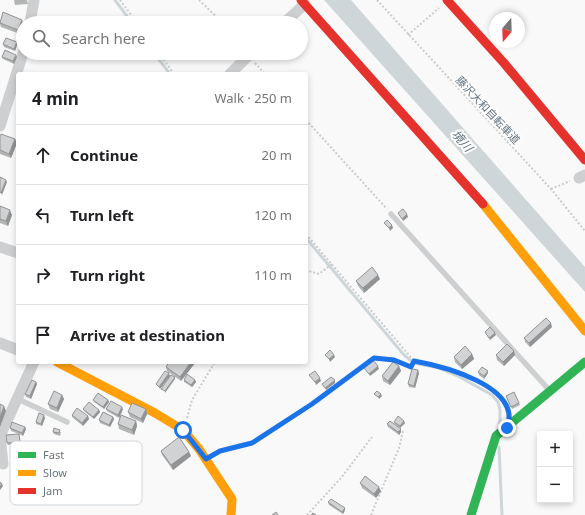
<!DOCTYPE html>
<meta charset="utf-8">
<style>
body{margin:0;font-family:"Noto Sans","Noto Sans JP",sans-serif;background:#f6f6f6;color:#202124}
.controls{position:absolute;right:12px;bottom:12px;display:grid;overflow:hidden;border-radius:4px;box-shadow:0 2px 6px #0003}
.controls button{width:36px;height:36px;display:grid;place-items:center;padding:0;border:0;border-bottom:1px solid #e0e0e0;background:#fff;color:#202124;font:20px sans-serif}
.compass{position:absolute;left:489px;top:12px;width:36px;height:36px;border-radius:50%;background:#fff;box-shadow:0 2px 6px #0003;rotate:199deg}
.stop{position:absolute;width:12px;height:12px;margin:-9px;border:3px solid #1a73e8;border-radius:50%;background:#fff}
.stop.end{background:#1a73e8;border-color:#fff;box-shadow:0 1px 4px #0008}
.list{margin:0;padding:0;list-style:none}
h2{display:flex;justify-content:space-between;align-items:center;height:52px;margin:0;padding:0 16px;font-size:17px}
h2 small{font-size:13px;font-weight:400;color:#757577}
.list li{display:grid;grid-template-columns:26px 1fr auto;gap:12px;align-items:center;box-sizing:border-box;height:60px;padding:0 16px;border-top:1px solid #e0e0e0}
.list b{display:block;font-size:15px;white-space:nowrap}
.list em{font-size:13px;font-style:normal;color:#757577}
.icon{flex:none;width:22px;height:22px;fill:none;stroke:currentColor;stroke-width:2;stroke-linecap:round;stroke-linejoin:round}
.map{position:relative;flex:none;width:585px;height:515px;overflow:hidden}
.search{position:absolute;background:#fff;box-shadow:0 2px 6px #0003;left:16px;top:16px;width:292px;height:44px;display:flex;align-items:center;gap:10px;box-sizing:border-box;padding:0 14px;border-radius:22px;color:#757577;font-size:15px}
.panel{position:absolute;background:#fff;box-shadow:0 2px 6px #0003;left:16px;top:72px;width:292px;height:292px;border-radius:4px}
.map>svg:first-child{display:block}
.water{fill:#ced6d9}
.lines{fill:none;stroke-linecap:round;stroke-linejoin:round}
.stream{stroke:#ced6d9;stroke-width:3}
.path{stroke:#cbcccd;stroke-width:2;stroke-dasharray:2 2;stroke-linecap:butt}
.lane{stroke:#cecfd0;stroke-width:5.5}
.street{stroke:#cecfd0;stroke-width:11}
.fast{stroke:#30b455;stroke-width:9}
.slow{stroke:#ff9f0a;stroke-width:9}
.jam{stroke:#e5322d;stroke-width:9}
.wall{fill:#b3b5b5}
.shaded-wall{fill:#929394}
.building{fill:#d0d2d3;stroke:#929394}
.route{stroke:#1a73e8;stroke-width:5}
.labels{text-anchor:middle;stroke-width:4;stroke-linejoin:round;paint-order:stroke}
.street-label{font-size:11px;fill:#657683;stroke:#fff}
.water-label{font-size:12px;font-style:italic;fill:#60757c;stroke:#fff}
.key{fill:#fff;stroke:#d1d6da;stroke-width:1}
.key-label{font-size:11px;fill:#657683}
</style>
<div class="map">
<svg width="585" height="515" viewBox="0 0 585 515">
<rect width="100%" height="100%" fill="#f9f9f9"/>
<polygon class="water" points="324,0 351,0 585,267 585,292"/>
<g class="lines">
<g class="stream">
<polyline points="115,0 132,23"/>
<polyline points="154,53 170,74"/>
<polyline points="306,238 404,355 414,363 439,368 458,376 492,395 498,402 500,410 500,425"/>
<polyline points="499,447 502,515"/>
</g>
<g class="path">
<polyline points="120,0 137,23"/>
<polyline points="199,0 223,23"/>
<polyline points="377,0 551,189 585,231"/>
<polyline points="408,35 439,8"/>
<polyline points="159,53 174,74"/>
<polyline points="255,63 265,74"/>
<polyline points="306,120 387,209"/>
<polyline points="551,189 570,181"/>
<polyline points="306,234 414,361"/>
<polyline points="306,273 309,271 319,274 332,264"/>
<polyline points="187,418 192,400 215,362"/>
<path d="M 216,453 L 252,443 L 312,404 L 374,358 L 394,360 L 411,367 L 414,361 C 446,367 495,377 507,411"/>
<polyline points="307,515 341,478 372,437"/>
<polyline points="371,515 399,448 403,431"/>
</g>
<g class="lane">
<polyline points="391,214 550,391"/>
<polyline points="18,399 67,422"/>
</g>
<g class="street">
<polyline points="30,23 34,0"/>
<polyline points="284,23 305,4"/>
<polyline points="230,74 251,53"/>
<polyline points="0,126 23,53"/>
<polyline points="579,178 585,175"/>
<polyline points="0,247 18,253"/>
<polyline points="0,343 18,350"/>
<polyline points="3,464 0,436 34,362"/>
</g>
<polyline class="fast" points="471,515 496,436 585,362"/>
<g class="slow">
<polyline points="483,204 585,331"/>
<polyline points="57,362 155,413 183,430 199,449 232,499 231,515"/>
</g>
<g class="jam">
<polyline points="301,0 483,204"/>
<polyline points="447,0 504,63 585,160"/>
</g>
</g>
<g class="wall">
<polygon points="14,0 27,0 28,4 15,5"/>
<polygon points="22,20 20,34 1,27 0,24 0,21"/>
<polygon points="17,42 17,45 15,51 4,47 3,44"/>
<polygon points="2,57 17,57 14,64 3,59"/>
<polygon points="0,136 15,139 17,143 11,158 0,154"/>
<polygon points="0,206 12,215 8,226 0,223"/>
<polygon points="380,279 364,293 358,286 356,281"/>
<polygon points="552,327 530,347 525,342 524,338"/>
<polygon points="472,354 474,359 462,369 455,362 454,357"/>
<polygon points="496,355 515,355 504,366 497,360"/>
<polygon points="195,363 181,381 167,371 166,367"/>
<polygon points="399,366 401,371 390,385 383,381 382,376"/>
<polygon points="488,371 488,373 484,379 479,375 478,372"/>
<polygon points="419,373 415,388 409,387 408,384"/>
<polygon points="184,380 195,380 196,382 192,387 184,382"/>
<polygon points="36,382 37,384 31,399 26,397 25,394"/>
<polygon points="514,392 520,405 512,409 506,396"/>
<polygon points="62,395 64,399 58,412 50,409 48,404"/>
<polygon points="93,400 108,400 109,402 104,409 94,402"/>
<polygon points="83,409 99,410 100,412 94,419 84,411"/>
<polygon points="106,409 123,409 119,418 107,411"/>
<polygon points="146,409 147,414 143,423 130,417 128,412"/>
<polygon points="72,415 88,416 89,419 83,426 72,417"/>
<polygon points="113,417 114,419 110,427 100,423 99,420"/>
<polygon points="45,418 42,426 36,424 36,422"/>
<polygon points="136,421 137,426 134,435 119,429 118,424"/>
<polygon points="394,422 405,423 400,428 395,424"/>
<polygon points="387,424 401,432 399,435 388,427"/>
<polygon points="25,427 26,429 23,436 19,434 21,444 8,445 7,443 19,434 11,431 10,428"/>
<polygon points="53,432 61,432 60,436 54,434"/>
<polygon points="161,451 189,452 191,456 173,470 162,455"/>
<polygon points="360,483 381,491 376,498 362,488"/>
<polygon points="328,502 345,510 343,514 329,505"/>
</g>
<g class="shaded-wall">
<polygon points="22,20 23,23 23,27 20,34 18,30"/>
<polygon points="17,42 17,45 15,51 14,49"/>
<polygon points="16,55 17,57 14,64 13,61"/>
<polygon points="15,139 17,143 11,158 9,154"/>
<polygon points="6,180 7,182 2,195 1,193"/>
<polygon points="10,210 12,215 8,226 6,221"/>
<polygon points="407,214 408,217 403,221 402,219"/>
<polygon points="392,225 393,228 390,231 389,228"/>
<polygon points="378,275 380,279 364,293 363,288"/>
<polygon points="551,323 552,327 530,347 529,343"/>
<polygon points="495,333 496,335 490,340 489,338"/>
<polygon points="514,351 515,355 504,366 503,362"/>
<polygon points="472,354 474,359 462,369 461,365"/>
<polygon points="334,355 335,357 330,362 329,359"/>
<polygon points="191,362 195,362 195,363 181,381 180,377"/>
<polygon points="378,366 379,369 370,376 369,374"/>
<polygon points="399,366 401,371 390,385 388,381"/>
<polygon points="418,370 419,373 415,388 414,386"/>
<polygon points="488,371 488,373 484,379 484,376"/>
<polygon points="169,373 170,376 160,389 159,387"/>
<polygon points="175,377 175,379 165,393 165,391"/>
<polygon points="320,378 321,381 316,385 315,382"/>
<polygon points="195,380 196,382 192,387 191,385"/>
<polygon points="335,380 335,383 326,390 325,388"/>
<polygon points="36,382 37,384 31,399 30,396"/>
<polygon points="381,394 382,396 379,399 378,397"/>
<polygon points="62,395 64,399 58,412 57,408"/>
<polygon points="108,400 109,402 104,409 103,407"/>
<polygon points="4,406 6,411 0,427 0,418"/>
<polygon points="122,407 123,409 119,418 118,415"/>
<polygon points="146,409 147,414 143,423 141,419"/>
<polygon points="99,410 100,412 94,419 93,417"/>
<polygon points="44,415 45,418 42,426 41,424"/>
<polygon points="88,416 89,419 83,426 82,423"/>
<polygon points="113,417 114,419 110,427 109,425"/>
<polygon points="136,421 137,426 134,435 132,430"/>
<polygon points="404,421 405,423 400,428 400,426"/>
<polygon points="25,427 26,429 23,436 22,433"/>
<polygon points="401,429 401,432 399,435 398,432"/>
<polygon points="70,446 71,449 68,452 67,449"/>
<polygon points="189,452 191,456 173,470 171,465"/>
<polygon points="2,484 3,486 0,490 0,487"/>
<polygon points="379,487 381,491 376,498 374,494"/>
<polygon points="345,508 345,510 343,514 342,512"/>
</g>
<g class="building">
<polygon points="3,12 22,20 18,30 0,23"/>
<polygon points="6,38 17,42 14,49 3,44"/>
<polygon points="5,50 16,55 13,61 2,57"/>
<polygon points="1,134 15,139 9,154 0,150 0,136"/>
<polygon points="0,177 6,180 1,193 0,192"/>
<polygon points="0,206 10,210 6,221 0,219"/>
<polygon points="403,209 407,214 402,219 398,213"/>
<polygon points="387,220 392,225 389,228 384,223"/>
<polygon points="372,267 378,275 363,288 356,281"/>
<polygon points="546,318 551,323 529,343 524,338"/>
<polygon points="490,327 495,333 489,338 485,332"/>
<polygon points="507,344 514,351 503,362 496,355"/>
<polygon points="465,346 472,354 461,365 454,357"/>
<polygon points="330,350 334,355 329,359 325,355"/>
<polygon points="373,360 378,366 369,374 364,368"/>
<polygon points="169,362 191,362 180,377 166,367"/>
<polygon points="393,362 399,366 388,381 382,376"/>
<polygon points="482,367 488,371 484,376 478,372"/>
<polygon points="412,369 418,370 414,386 408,384"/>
<polygon points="165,371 169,373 159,387 156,384"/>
<polygon points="315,371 320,378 315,382 309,375"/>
<polygon points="187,374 195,380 191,385 184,380"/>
<polygon points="171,375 175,377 165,391 161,389"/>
<polygon points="331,377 335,380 325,388 322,384"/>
<polygon points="32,380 36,382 30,396 25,394"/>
<polygon points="54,391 62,395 57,408 48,404"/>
<polygon points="377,391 381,394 378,397 374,394"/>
<polygon points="514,392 519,403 511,407 506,396"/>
<polygon points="98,393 108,400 103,407 93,400"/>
<polygon points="111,401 122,407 118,415 106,409"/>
<polygon points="89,402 99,410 93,417 83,409"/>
<polygon points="132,403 146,409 141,419 128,412"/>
<polygon points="0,404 4,406 0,418"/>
<polygon points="77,408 88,416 82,423 72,415"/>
<polygon points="103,412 113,417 109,425 99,420"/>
<polygon points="39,413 44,415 41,424 36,422"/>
<polygon points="121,415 136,421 132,430 118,424"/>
<polygon points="398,416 404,421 400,426 394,422"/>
<polygon points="390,421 401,429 398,432 387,424"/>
<polygon points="12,422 25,427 22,433 10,428"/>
<polygon points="54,428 60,430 59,433 53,432"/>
<polygon points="19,434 20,442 7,443 6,435"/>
<polygon points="179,437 189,452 171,465 161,451"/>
<polygon points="365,476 379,487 374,494 360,483"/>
<polygon points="0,482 2,484 0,487"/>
<polygon points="331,499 345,508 342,512 328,502"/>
<polygon points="276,512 278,515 272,515"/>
<polygon points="313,513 316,515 311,515"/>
</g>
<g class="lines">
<path class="route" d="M 183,430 L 206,459 L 220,451 L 252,443 L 312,404 L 374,358 L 394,360 L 411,367 L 414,361 C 442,366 523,386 507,428"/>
</g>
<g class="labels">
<g class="street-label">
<text transform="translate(488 110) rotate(47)" y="4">藤沢大和自転車道</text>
</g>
<g class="water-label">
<text transform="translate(462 141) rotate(49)" y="4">境川</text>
</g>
</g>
<rect x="10" y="441" width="132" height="64" rx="6" class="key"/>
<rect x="18" y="452" width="18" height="6" fill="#30b455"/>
<rect x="18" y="470" width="18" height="6" fill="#ff9f0a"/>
<rect x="18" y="488" width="18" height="6" fill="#e5322d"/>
<g class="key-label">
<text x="43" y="459">Fast</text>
<text x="43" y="477">Slow</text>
<text x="43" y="495">Jam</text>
</g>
</svg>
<div class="controls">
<button>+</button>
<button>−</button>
</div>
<svg class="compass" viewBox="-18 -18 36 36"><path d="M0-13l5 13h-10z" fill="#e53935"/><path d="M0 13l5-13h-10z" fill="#757577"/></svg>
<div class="stop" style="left:183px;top:430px"></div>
<div class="stop end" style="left:507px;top:428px"></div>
<div class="search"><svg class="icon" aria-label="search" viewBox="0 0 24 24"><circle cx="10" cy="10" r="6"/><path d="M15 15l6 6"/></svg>Search here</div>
<section class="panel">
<h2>4 min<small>Walk · 250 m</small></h2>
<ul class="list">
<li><svg class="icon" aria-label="ahead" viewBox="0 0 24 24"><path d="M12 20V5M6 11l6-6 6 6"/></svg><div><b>Continue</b></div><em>20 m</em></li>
<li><svg class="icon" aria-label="left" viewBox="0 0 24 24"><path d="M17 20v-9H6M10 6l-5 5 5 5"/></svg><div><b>Turn left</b></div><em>120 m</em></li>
<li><svg class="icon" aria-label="right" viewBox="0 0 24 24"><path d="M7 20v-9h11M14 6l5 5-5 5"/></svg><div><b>Turn right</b></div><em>110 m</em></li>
<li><svg class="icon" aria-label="arrive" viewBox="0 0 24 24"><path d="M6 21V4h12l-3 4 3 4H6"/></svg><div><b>Arrive at destination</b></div></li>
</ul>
</section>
</div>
